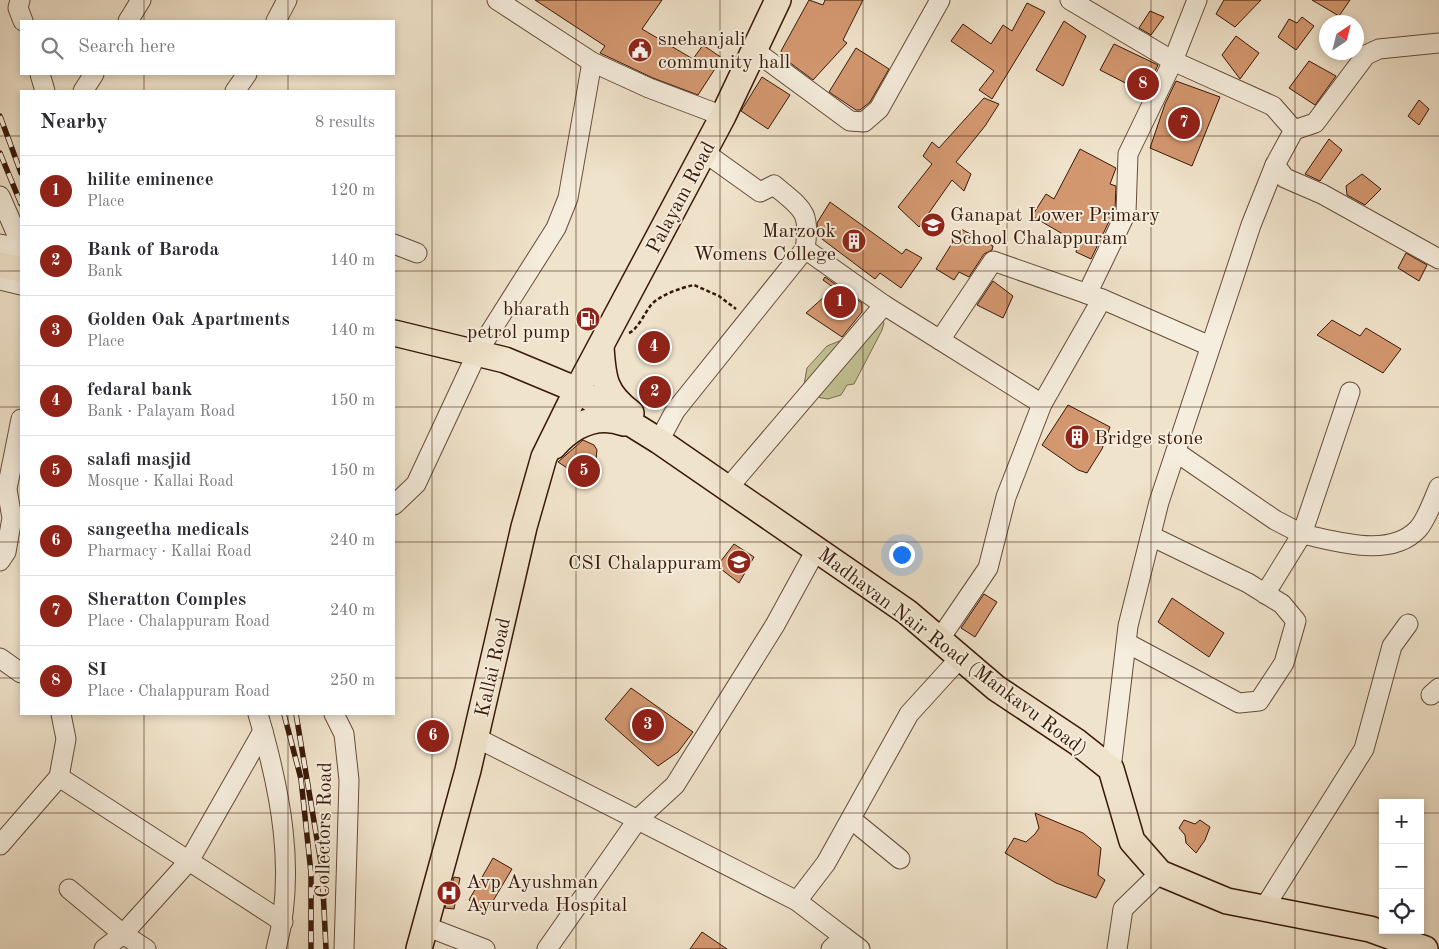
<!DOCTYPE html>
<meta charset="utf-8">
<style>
body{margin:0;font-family:"Old Standard TT",serif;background:#f2f2f3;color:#2b2b33}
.controls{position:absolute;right:15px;bottom:15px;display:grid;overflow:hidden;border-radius:0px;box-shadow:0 2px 8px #0003}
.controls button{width:45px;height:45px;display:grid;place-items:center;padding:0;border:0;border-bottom:1px solid #e1e1e2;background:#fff;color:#2b2b33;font:25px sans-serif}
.compass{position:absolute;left:1319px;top:15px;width:45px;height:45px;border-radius:50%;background:#fff;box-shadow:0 2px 8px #0003;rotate:35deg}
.you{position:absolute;left:901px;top:554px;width:18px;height:18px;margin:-12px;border:4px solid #fff;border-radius:50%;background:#1a73e8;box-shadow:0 0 0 8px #1a73e833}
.badge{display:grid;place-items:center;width:32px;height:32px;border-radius:50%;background:#8f2418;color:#fff;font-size:16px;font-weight:700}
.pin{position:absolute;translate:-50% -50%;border:2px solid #fff;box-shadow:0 1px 5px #0006}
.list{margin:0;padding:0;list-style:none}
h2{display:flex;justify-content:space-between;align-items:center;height:65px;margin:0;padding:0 20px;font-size:21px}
h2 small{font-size:16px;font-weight:400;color:#7c7c81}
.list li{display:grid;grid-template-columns:32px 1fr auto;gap:15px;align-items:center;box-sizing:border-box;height:70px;padding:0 20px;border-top:1px solid #e1e1e2}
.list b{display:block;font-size:19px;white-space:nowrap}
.list p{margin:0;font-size:16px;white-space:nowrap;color:#7c7c81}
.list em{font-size:16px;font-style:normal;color:#7c7c81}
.icon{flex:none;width:28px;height:28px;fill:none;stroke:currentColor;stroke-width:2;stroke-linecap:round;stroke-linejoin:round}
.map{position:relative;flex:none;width:1439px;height:949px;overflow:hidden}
.search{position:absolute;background:#fff;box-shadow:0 2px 8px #0003;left:20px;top:20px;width:375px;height:55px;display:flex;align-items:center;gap:12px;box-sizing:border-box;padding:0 18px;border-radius:0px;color:#7c7c81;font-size:19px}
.panel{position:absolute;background:#fff;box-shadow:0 2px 8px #0003;left:20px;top:90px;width:375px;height:625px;border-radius:0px}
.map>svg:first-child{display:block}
.green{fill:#c1c192;stroke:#7d6c4d}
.building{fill:#d49870;stroke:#391808}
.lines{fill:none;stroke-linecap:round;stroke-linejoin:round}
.minor-casing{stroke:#674b39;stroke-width:21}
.major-casing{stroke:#391808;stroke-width:28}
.path{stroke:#391808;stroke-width:2.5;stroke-dasharray:4 2.5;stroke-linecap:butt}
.minor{stroke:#f5eddd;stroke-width:19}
.major{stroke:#f0e3cb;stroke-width:25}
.rail-casing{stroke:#391808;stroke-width:5.5}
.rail{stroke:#f5eddd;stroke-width:4;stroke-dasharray:11;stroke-linecap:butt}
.grid{fill:none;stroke:#391808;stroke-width:1;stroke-opacity:0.55}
.labels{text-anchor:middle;stroke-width:4;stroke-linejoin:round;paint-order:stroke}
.poi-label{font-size:20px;fill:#391808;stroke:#f5eddd;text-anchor:start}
.street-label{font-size:20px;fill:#391808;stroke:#f5eddd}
</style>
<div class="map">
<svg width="1439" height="949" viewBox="0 0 1439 949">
<rect width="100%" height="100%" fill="#f0e3cb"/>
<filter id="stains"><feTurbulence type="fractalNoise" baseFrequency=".004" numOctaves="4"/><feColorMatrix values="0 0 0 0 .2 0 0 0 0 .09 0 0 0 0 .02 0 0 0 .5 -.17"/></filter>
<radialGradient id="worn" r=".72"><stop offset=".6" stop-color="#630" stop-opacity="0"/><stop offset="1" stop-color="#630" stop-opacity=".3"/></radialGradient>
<polygon class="green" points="882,317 884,323 882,330 854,384 847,385 841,395 828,399 816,397 803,390 807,368 827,346 842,340 857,321"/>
<g class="building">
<polygon points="535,0 662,0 642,29 693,59 703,45 722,58 698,95 653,78 600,53 605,46"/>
<polygon points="809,0 823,5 825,0 863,0 843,40 847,43 813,80 785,59 781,51"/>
<polygon points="1224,0 1261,0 1235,27 1216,14"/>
<polygon points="1312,0 1350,0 1339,16"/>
<polygon points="1027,3 1045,12 992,99 979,90 994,71 951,41 963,24 991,44 1003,25 1012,31"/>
<polygon points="1150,11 1164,17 1151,35 1139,28"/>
<polygon points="1302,17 1314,26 1296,50 1278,37 1289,19 1297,23"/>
<polygon points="1064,21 1086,36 1063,86 1036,70"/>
<polygon points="1236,36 1259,53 1240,79 1222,55"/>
<polygon points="1114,44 1158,65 1145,93 1100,70"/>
<polygon points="856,48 889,69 870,102 860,110 856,110 829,92"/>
<polygon points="1309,61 1336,76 1315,105 1289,88"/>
<polygon points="762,77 790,95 768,129 741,111"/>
<polygon points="1176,81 1220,97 1192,166 1150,148 1165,104"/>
<polygon points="984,98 999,104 985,126 956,162 971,174 964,191 952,180 919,227 898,207 932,164 923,156 932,142 939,148"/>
<polygon points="1419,100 1429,109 1419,125 1408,116"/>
<polygon points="1329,139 1342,150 1320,181 1305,174"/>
<polygon points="1080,149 1116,168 1110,184 1116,186 1115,209 1091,259 1076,252 1078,243 1032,216 1046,194 1054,199"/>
<polygon points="1362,174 1381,189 1365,205 1347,195 1346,186"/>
<polygon points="830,202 902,254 906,249 922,258 901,288 880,273 875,279 818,236 817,223"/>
<polygon points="961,229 993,246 992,250 984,254 969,277 959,272 954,280 936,269"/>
<polygon points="1406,253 1427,265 1419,281 1398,268"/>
<polygon points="825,277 862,303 862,312 842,337 806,313 834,288 823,280"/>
<polygon points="993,281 1013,296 1003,318 977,305"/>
<polygon points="1332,320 1360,336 1366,328 1401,349 1383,373 1317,335"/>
<polygon points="1068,405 1110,427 1102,449 1087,473 1078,470 1042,445"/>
<polygon points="583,440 594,445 597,450 593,485 558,462"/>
<polygon points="734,544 754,557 739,583 717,566"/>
<polygon points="984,594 997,602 975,637 961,628"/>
<polygon points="1172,598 1224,633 1209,657 1158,622"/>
<polygon points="631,688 693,732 678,752 658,766 605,719"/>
<polygon points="1035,813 1083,833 1101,848 1098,875 1105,880 1096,898 1056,883 1005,853 1014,838 1026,842 1035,834 1039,828"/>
<polygon points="1184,820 1195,824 1200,820 1210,827 1205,840 1196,853 1186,843 1185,835 1179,828"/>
<polygon points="493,858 512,869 487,911 469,900"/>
<polygon points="454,877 460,878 454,909 445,908"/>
<polygon points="702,932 727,949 690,949"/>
</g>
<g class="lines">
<defs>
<g id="minor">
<polyline points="20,0 18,8 23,21"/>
<polyline points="497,0 592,62 649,88 723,116"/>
<polyline points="1070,0 1173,61 1273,106 1294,130 1275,165 1285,178 1322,194 1439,259"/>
<polyline points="128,21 141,0"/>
<polyline points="276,21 287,0"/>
<polyline points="755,51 850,121 864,122 879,109 940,0"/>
<polyline points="40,74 45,91"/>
<polyline points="83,91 94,74"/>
<polyline points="235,91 247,74"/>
<polyline points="1294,130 1315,123 1366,55 1379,49 1439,43"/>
<path d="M 704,152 L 760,192 L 774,185 C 802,209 811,210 805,249"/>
<polyline points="0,196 21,244"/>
<polyline points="0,244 21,248"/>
<polyline points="394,244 417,253"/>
<polyline points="0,280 21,285"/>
<polyline points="1087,294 1126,213 1128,154 1173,61 1197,0"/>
<polyline points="940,340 1042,404"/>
<polyline points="482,345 556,228 568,198 592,62"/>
<polyline points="659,441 675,411 805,249 884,305"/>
<polyline points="1176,452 1275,520 1302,534 1350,392"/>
<polyline points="728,488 884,305 940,340 993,261 1102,299 1210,346"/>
<polyline points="394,505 416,484 472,364"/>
<polyline points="0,561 6,552 12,518 7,489 21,419"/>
<path d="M 1265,594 L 1302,534 C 1336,541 1390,559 1418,529 C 1427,519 1433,500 1439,487"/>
<polyline points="939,640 988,568 1006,497 1042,404 1102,299"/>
<polyline points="1127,643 1239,703 1259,701 1284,663 1296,621 1282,604 1248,583 1151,536"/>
<polyline points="0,658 21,673"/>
<polyline points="1431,695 1439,688"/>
<path d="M 258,714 C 280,789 297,872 276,949"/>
<polyline points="334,714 344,734 349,780 344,949"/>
<polyline points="263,731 189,861 283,922"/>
<polyline points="475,737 797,901 844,937"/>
<polyline points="1111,769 1128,626 1159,502 1251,225 1275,165"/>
<polyline points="59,777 189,861 123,934 104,949"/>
<polyline points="851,819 900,859"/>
<polyline points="0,845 59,777 66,739 61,714"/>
<polyline points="69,889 123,934 146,949"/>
<polyline points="797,901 826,863 909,714 960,658"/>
<polyline points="1264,908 1364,749 1392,646 1408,624"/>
<polyline points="425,926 485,949"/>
<polyline points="547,949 638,819 675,785 775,625 816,550"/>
<polyline points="831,949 844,937 860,949"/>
<polyline points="1117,949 1123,909 1160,873"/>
</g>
<g id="major">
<polyline points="0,265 21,269"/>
<polyline points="394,333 505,360 577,390 659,441 907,612 996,688 1077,742 1111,769 1132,841 1160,873 1227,901 1370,929 1425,949"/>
<path d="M 601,347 C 603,378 604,393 631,413"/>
<path d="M 554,446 C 573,425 596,413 624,423"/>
<polyline points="419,949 468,770 524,527 544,457 577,390 723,116 778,0"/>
</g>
</defs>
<use href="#minor" class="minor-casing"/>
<use href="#major" class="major-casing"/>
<path class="path" d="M 629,333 C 638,329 644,314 651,305 C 660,295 680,288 694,285 L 719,296 L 736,309"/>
<use href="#minor" class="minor"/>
<use href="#major" class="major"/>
<defs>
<g id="rail">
<polyline points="0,116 21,173"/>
<polyline points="0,153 21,204"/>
<polyline points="284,714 301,779 311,873 311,949"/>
<polyline points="296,714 322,869 326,949"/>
</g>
</defs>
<use href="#rail" class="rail-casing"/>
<use href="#rail" class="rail"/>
</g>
<path class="grid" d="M 144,0 L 144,21M 288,0 L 288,21M 432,0 L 432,949M 576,0 L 576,949M 720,0 L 720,949M 863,0 L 863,949M 1007,0 L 1007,949M 1151,0 L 1151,949M 1295,0 L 1295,949M 144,74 L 144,91M 288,74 L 288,91M 0,136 L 21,136M 394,136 L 1439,136M 0,271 L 21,271M 394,271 L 1439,271M 0,407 L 21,407M 394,407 L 1439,407M 0,542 L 21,542M 394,542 L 1439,542M 0,678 L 21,678M 394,678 L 1439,678M 144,714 L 144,949M 288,714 L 288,949M 0,813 L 1383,813M 1420,813 L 1439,813"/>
<defs>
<symbol id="civic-disc" viewBox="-11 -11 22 22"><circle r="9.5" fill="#8f2418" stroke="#f5eddd"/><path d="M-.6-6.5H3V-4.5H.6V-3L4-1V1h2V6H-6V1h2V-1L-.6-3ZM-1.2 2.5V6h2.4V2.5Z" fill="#fff"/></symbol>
<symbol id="school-disc" viewBox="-11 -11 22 22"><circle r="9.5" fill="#8f2418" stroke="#f5eddd"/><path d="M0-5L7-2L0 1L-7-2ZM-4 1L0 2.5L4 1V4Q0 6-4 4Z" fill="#fff"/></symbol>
<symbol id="building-disc" viewBox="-11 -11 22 22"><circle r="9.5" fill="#8f2418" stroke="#f5eddd"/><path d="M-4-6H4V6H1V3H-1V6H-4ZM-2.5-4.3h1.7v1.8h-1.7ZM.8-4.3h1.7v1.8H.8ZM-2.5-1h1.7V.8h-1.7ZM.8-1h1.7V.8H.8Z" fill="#fff"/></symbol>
<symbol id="fuel-disc" viewBox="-11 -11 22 22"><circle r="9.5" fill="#8f2418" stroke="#f5eddd"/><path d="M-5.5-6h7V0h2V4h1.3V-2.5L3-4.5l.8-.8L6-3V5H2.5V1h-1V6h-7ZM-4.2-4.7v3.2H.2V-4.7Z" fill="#fff"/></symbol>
<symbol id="hospital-disc" viewBox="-11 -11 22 22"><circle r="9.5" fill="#8f2418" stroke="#f5eddd"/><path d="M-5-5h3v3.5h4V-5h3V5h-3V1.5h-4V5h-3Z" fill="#fff"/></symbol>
</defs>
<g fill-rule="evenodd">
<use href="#civic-disc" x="626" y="36" width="28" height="28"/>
<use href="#school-disc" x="919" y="211" width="28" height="28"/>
<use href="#building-disc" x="840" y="227" width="28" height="28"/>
<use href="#fuel-disc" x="574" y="305" width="28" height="28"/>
<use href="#building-disc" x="1063" y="423" width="28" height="28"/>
<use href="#school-disc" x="725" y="548" width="28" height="28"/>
<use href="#hospital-disc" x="435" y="879" width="28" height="28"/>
</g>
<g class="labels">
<g class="poi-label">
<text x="658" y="45">snehanjali<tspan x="658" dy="23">community hall</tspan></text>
<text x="950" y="221">Ganapat Lower Primary<tspan x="950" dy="23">School Chalappuram</tspan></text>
<text x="836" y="237" text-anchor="end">Marzook<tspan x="836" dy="23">Womens College</tspan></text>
<text x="570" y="315" text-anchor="end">bharath<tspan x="570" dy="23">petrol pump</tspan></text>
<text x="1094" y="444">Bridge stone</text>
<text x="722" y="569" text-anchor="end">CSI Chalappuram</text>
<text x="466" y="888">Avp Ayushman<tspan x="466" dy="23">Ayurveda Hospital</tspan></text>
</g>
<g class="street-label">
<text transform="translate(680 197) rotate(-62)" y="7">Palayam Road</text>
<text transform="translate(953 651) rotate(37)" y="7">Madhavan Nair Road (Mankavu Road)</text>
<text transform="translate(492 667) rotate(-77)" y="7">Kallai Road</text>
<text transform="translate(323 830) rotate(-89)" y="7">Collectors Road</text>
</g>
</g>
<rect width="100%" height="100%" filter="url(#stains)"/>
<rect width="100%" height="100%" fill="url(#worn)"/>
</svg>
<div class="controls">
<button>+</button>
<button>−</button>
<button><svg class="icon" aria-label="locate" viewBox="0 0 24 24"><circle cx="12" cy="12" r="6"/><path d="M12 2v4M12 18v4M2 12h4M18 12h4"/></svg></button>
</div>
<svg class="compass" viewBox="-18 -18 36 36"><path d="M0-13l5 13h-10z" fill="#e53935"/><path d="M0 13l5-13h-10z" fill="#7c7c81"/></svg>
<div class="you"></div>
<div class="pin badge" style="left:840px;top:302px">1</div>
<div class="pin badge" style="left:655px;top:392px">2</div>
<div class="pin badge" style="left:648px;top:725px">3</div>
<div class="pin badge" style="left:654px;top:347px">4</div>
<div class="pin badge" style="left:584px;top:471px">5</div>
<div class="pin badge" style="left:433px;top:736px">6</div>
<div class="pin badge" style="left:1184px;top:123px">7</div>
<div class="pin badge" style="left:1143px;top:84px">8</div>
<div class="search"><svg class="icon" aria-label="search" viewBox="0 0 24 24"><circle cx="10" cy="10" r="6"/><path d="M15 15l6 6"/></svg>Search here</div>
<section class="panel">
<h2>Nearby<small>8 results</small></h2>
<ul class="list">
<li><span class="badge">1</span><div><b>hilite eminence</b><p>Place</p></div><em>120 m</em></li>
<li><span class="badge">2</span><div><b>Bank of Baroda</b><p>Bank</p></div><em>140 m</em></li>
<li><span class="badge">3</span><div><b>Golden Oak Apartments</b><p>Place</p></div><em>140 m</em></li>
<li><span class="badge">4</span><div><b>fedaral bank</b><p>Bank · Palayam Road</p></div><em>150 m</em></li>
<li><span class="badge">5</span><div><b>salafi masjid</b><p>Mosque · Kallai Road</p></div><em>150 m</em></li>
<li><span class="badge">6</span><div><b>sangeetha medicals</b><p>Pharmacy · Kallai Road</p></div><em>240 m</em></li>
<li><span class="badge">7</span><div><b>Sheratton Comples</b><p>Place · Chalappuram Road</p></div><em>240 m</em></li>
<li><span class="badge">8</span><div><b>SI</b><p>Place · Chalappuram Road</p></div><em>250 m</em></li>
</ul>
</section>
</div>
